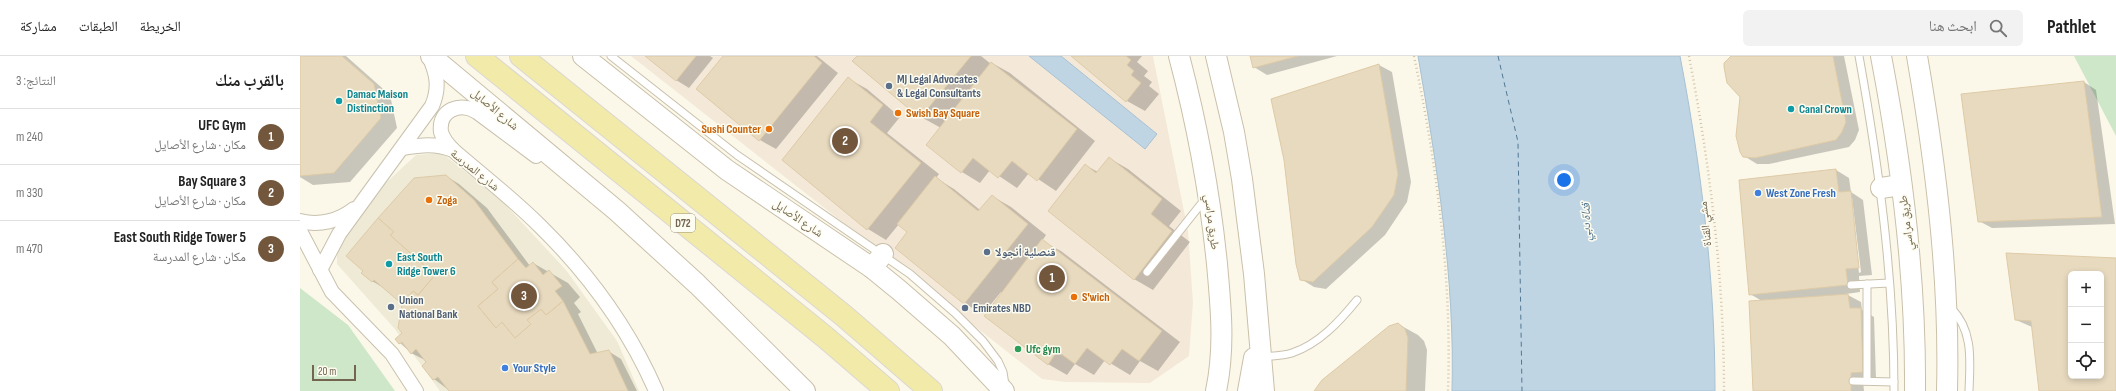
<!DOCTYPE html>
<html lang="ar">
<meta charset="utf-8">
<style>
body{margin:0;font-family:"Sofia Sans Condensed","Noto Naskh Arabic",sans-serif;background:#f2f2f2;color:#222;direction:rtl}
.controls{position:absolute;right:12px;bottom:12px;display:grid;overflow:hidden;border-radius:6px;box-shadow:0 2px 6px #0003}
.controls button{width:36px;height:36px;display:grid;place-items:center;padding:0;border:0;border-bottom:1px solid #e0e0e0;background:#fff;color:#222;font:20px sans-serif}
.scale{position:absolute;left:12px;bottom:10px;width:44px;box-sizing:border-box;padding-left:4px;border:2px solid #736550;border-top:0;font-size:11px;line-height:14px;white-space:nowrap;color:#736550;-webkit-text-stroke:3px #fdfcf0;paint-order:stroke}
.you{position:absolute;left:1264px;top:124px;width:14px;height:14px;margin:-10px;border:3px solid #fff;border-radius:50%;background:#1a73e8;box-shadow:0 0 0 6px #1a73e833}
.badge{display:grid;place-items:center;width:26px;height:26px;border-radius:50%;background:#73573c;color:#fff;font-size:13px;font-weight:700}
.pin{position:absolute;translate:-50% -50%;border:2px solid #fff;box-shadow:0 1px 4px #0006}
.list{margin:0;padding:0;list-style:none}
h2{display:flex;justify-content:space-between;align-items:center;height:52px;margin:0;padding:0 16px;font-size:17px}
h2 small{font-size:13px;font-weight:400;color:#767676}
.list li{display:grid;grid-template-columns:26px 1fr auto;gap:12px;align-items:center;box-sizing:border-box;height:56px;padding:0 16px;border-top:1px solid #e0e0e0}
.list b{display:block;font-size:15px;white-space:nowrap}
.list p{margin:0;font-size:13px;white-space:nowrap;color:#767676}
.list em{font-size:13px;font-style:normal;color:#767676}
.icon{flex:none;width:22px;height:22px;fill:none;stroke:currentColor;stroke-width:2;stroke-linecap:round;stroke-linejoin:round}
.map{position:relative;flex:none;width:1816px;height:335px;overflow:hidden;direction:ltr}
header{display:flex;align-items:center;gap:24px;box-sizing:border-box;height:56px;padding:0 20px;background:#fff;border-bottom:1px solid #e0e0e0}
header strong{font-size:19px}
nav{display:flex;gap:22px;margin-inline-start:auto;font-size:14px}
.search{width:280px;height:36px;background:#f2f2f2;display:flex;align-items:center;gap:10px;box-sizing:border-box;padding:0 14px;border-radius:6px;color:#767676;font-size:15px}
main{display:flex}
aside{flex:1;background:#fff}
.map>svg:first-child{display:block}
.residential{fill:#eeead6}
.commercial{fill:#f4e9d9}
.green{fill:#cee7c9}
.water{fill:#c0d5e3;stroke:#a7c1d3}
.shadow{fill:#0003;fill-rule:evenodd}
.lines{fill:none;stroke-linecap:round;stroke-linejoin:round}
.ferry{stroke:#537791;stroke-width:1;stroke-dasharray:5 4;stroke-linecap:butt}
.building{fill:#e8dabf;stroke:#decaa6;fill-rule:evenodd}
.lane-casing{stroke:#c9c1ae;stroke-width:9}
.street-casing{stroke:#c9c1ae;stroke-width:16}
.secondary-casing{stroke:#cac0aa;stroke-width:22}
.primary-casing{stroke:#dbd7d2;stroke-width:24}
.path{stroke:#d2c3a7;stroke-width:2.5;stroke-dasharray:1 3;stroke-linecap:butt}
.lane{stroke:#fff;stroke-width:7}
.street{stroke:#fff;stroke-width:14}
.secondary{stroke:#fff;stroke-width:20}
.primary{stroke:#f2eaa9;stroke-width:22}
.service-dot{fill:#5c6f8a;stroke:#fdfcf0;stroke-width:1.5}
.culture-dot{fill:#0f9aa8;stroke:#fdfcf0;stroke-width:1.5}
.food-dot{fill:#e8710a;stroke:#fdfcf0;stroke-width:1.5}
.shop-dot{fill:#3f7fe0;stroke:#fdfcf0;stroke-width:1.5}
.leisure-dot{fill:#2e9e5b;stroke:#fdfcf0;stroke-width:1.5}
.labels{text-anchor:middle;stroke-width:3;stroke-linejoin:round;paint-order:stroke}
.shield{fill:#fdfcf0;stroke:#9c9280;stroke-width:1}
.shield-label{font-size:11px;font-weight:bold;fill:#736550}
.service-label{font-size:12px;font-weight:bold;fill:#4e5e75;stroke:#fdfcf0;text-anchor:start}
.culture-label{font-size:12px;font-weight:bold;fill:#0d838f;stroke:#fdfcf0;text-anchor:start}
.street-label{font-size:12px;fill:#736550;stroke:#fdfcf0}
.food-label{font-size:12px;font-weight:bold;fill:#c56008;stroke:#fdfcf0;text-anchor:start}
.shop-label{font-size:12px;font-weight:bold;fill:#366cbe;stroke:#fdfcf0;text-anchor:start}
.leisure-label{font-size:12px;font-weight:bold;fill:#27864d;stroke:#fdfcf0;text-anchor:start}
.water-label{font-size:13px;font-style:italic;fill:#537791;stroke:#fdfcf0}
</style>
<header>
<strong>Pathlet</strong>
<div class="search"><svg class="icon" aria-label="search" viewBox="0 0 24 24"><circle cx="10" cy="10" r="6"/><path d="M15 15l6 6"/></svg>ابحث هنا</div>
<nav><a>الخريطة</a><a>الطبقات</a><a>مشاركة</a></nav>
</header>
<main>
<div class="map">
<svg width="1816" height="335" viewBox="0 0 1816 335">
<rect width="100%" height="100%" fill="#fbf8ea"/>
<polygon class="residential" points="142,97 202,145 266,214 317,285 339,335 140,335 94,272 37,208 37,193 76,136 116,99"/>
<polygon class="commercial" points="331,0 853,0 888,175 893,246 889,300 850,327 765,326 742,323"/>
<g class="green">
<polygon points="1774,0 1816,0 1816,80"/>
<polygon points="0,232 48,269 95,335 0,335"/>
</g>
<g class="water">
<polygon points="729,0 761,0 857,78 845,93"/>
<path d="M 1118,0 L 1380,0 C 1401,110 1415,223 1415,335 L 1152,335 C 1155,223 1137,110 1118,0 Z"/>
</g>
<g class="shadow">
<polygon points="0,0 46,0 90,39 97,72 50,126 13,129 0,121"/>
<polygon points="346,0 410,0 413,2 389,32 376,24"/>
<polygon points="424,0 517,0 538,17 476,93 460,84"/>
<polygon points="558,0 681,0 691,8 692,7 710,17 795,85 756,135 729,117 717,132 690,114 680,127 662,116 641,72 621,61"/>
<polygon points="772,0 842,0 837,6 848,15 844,20 852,26 849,30 859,38 845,55 827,45"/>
<polygon points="951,0 1037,0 967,19 954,11"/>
<polygon points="1432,0 1544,0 1559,74 1555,84 1549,91 1469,108 1457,108 1444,100 1441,40"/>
<polygon points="1079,9 1092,16 1111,126 1107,146 1085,179 1026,233 1014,231 1001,223 985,104 972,44"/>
<polygon points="549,23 567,33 600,61 587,77 639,118 636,122 654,133 680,154 692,140 711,151 746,179 742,185 761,195 880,286 858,315 840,305 830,319 805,304 794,319 775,308 767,319 748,308 701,236 683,258 664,247 609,176 599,168 586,184 568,173 483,104"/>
<polygon points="1784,26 1796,34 1815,168 1692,172 1679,165"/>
<polygon points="809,102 828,113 881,155 869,170 890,186 853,234 834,223 785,109 798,116"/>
<path d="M 1536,114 L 1549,122 L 1551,136 L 1563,144 L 1572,219 L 1559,220 L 1560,236 L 1546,238 L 1561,246 L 1562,254 L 1574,261 L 1576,323 L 1563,324 L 1564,335 L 1454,335 L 1462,245 L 1450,238 ZM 1550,142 L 1552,142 L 1561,216 L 1559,217 Z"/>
<polygon points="146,120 159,128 187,152 230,210 233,207 268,227 280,241 274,247 281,256 278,258 298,298 308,295 321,303 337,335 150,335 134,323 125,304 111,297 100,287 103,277 103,247 89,235 72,225"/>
<path d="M 1707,198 L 1816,203 L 1816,335 L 1740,335 L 1732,271 L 1716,264 ZM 1771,218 L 1801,218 L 1801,320 L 1771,320 Z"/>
<polygon points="1098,268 1118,279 1124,285 1127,294 1125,335 1015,335"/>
</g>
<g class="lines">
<polyline class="ferry" points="1198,0 1218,86 1222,335"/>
</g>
<g class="building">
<polygon points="0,0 42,0 74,28 81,62 34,117 0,120"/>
<polygon points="345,0 396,0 376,25"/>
<polygon points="423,0 514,0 522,7 459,85 396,33"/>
<polygon points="557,0 671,0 620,62 552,5"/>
<polygon points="771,0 826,0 831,4 827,9 834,15 831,19 841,27 826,46"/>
<polygon points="950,0 998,0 953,12"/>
<polygon points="1431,0 1533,0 1546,66 1542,76 1536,84 1455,102 1443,101 1440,96 1436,80 1440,41 1427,27 1424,11 1424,7"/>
<polygon points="691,6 777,73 737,125 712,105 698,122 673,102 661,117 626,89"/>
<polygon points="1079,8 1098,118 1094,139 1072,171 1013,226 1000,224 996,208 984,104 971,43"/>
<polygon points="548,21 583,49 570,66 621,107 567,174 482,104"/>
<polygon points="1784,25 1802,161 1678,166 1661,38"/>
<polygon points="809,101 862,143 851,158 872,175 834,224 748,155 785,108 796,117"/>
<polygon points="1536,113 1539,136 1551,135 1559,212 1546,213 1548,229 1449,239 1439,124"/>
<polygon points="146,119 174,144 218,203 192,226 198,233 178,250 196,272 202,266 215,282 231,268 227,264 241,253 246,259 263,245 290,298 309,294 328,335 149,335 138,321 133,324 122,310 126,306 116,293 111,298 102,286 99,288 95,283 102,277 98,272 102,248 113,235 118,239 135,219 90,179 94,176 78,162 114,122"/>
<polygon points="635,120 678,155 692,139 728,168 664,248 595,192 607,176 597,168"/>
<polygon points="78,162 94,176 90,179 135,219 118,239 113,235 102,248 74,224 72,226 61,217 63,215 46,200"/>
<polygon points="742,183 862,275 839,305 822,293 810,309 787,292 775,308 757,295 748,309 684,260"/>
<path d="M 1706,197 L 1816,202 L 1816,335 L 1739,335 L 1731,265 L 1715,264 ZM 1771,218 L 1801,218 L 1801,320 L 1771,320 Z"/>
<polygon points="218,203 226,212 233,206 243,219 249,214 262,230 255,235 263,245 246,259 241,253 227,264 231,268 215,282 202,266 196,272 178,250 198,233 192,226"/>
<polygon points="1548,238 1550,252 1561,252 1563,316 1551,317 1551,335 1453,335 1449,245"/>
<polygon points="1098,267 1105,273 1108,282 1106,335 1014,335 1022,324 1089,270"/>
</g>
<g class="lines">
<defs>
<g id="lane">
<polyline points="311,0 437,99 610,218 655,257 683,285 698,305 703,316 705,329"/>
<path d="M 1559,0 C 1579,111 1594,222 1594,335"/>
<polyline points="847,216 905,143"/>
<polyline points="1567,228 1567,325"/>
<polyline points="1551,229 1589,227"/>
<path d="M 1651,252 C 1674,275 1670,306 1669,335"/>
<path d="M 961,301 C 971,300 983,300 992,297 C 1019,288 1040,265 1057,244"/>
<polyline points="1553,325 1594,326"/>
</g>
<g id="street">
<path d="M 102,92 C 121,89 135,87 153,94 C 182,119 213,143 240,170 C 288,217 329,273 356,335"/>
<path d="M 153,94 C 148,89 143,83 141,76 C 138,53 161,46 177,56 L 236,100"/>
<path d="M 0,165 C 19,170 39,165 54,153"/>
<polyline points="0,175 32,236 92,298 116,335"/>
<path d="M 20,214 L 39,178 L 132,50 C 140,31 137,18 129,0"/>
</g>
<g id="secondary">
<polyline points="131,0 317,155 397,228 505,335"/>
<polyline points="283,0 427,114 572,212 599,234 652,280 704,335"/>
<path d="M 879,0 C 897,68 910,138 917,208 C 921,252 925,292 916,335"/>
<polyline points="916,0 934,76 942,123 954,218 964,335"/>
<path d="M 1581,0 C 1602,110 1616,223 1615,335"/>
<path d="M 1617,0 C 1636,110 1650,223 1647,335"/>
<polyline points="1581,132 1601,129"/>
<polyline points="572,212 583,198"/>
<polyline points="948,335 954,302"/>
</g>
<g id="primary">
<polyline points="177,0 525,281 588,335"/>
<polyline points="221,0 543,259 631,335"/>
</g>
</defs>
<use href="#lane" class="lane-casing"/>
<use href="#street" class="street-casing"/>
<use href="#secondary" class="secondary-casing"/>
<use href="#primary" class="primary-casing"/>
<g class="path">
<path d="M 1114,0 C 1137,110 1152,223 1148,335"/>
<path d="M 1389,0 C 1410,110 1424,222 1424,335"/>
</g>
<use href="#lane" class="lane"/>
<use href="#street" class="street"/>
<use href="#secondary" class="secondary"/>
<use href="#primary" class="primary"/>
</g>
<g class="service-dot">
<circle cx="589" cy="30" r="4"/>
<circle cx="687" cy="196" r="4"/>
<circle cx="91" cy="251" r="4"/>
<circle cx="665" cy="252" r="4"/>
</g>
<g class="culture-dot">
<circle cx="39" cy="45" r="4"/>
<circle cx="1491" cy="53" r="4"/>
<circle cx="89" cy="208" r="4"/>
</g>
<g class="food-dot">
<circle cx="598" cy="57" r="4"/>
<circle cx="469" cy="73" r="4"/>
<circle cx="129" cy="144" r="4"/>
<circle cx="774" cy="241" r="4"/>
</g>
<g class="shop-dot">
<circle cx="1458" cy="137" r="4"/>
<circle cx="205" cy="312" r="4"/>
</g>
<circle class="leisure-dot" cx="718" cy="293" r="4"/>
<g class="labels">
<rect class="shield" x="371" y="158" width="24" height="18" rx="3"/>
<g class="shield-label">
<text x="383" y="171">D72</text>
</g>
<g class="service-label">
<text x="597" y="27">MJ Legal Advocates<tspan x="597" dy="14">&amp; Legal Consultants</tspan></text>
<text x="695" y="200">قنصلية أنجولا</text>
<text x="99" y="248">Union<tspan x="99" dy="14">National Bank</tspan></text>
<text x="673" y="256">Emirates NBD</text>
</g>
<g class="culture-label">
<text x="47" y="42">Damac Maison<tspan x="47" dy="14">Distinction</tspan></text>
<text x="1499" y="57">Canal Crown</text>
<text x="97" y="205">East South<tspan x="97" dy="14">Ridge Tower 6</tspan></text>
</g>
<g class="street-label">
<text transform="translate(195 53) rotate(40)" y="4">شارع الأصايل</text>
<text transform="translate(175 114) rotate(39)" y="4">شارع المدرسة</text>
<text transform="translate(498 162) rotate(34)" y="4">شارع الأصايل</text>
<text transform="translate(912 166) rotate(83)" y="4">طريق مراسي</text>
<text transform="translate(1606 167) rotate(-97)" y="4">طريق مراسي</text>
<text transform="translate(1405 168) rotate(-96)" y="4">مشي القناة</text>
</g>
<g class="food-label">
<text x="606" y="61">Swish Bay Square</text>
<text x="461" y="77" text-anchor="end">Sushi Counter</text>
<text x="137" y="148">Zoga</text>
<text x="782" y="245">S'wich</text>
</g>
<g class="shop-label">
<text x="1466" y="141">West Zone Fresh</text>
<text x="213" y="316">Your Style</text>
</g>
<g class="leisure-label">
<text x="726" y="297">Ufc gym</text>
</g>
<g class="water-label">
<text transform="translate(1285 166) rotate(-91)" y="5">قناة دبي</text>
</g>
</g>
</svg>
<div class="controls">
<button>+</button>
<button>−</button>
<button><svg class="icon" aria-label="locate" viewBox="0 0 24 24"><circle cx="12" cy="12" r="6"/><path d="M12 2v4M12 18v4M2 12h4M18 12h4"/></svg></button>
</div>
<div class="scale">20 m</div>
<div class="you"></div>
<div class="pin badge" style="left:752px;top:222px">1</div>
<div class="pin badge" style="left:545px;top:85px">2</div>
<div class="pin badge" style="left:224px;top:240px">3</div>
</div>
<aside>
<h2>بالقرب منك<small>النتائج: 3</small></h2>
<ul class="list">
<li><span class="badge">1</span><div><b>UFC Gym</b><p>مكان · شارع الأصايل</p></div><em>240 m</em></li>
<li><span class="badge">2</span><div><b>Bay Square 3</b><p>مكان · شارع الأصايل</p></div><em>330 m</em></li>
<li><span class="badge">3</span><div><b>East South Ridge Tower 5</b><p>مكان · شارع المدرسة</p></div><em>470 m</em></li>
</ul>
</aside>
</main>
